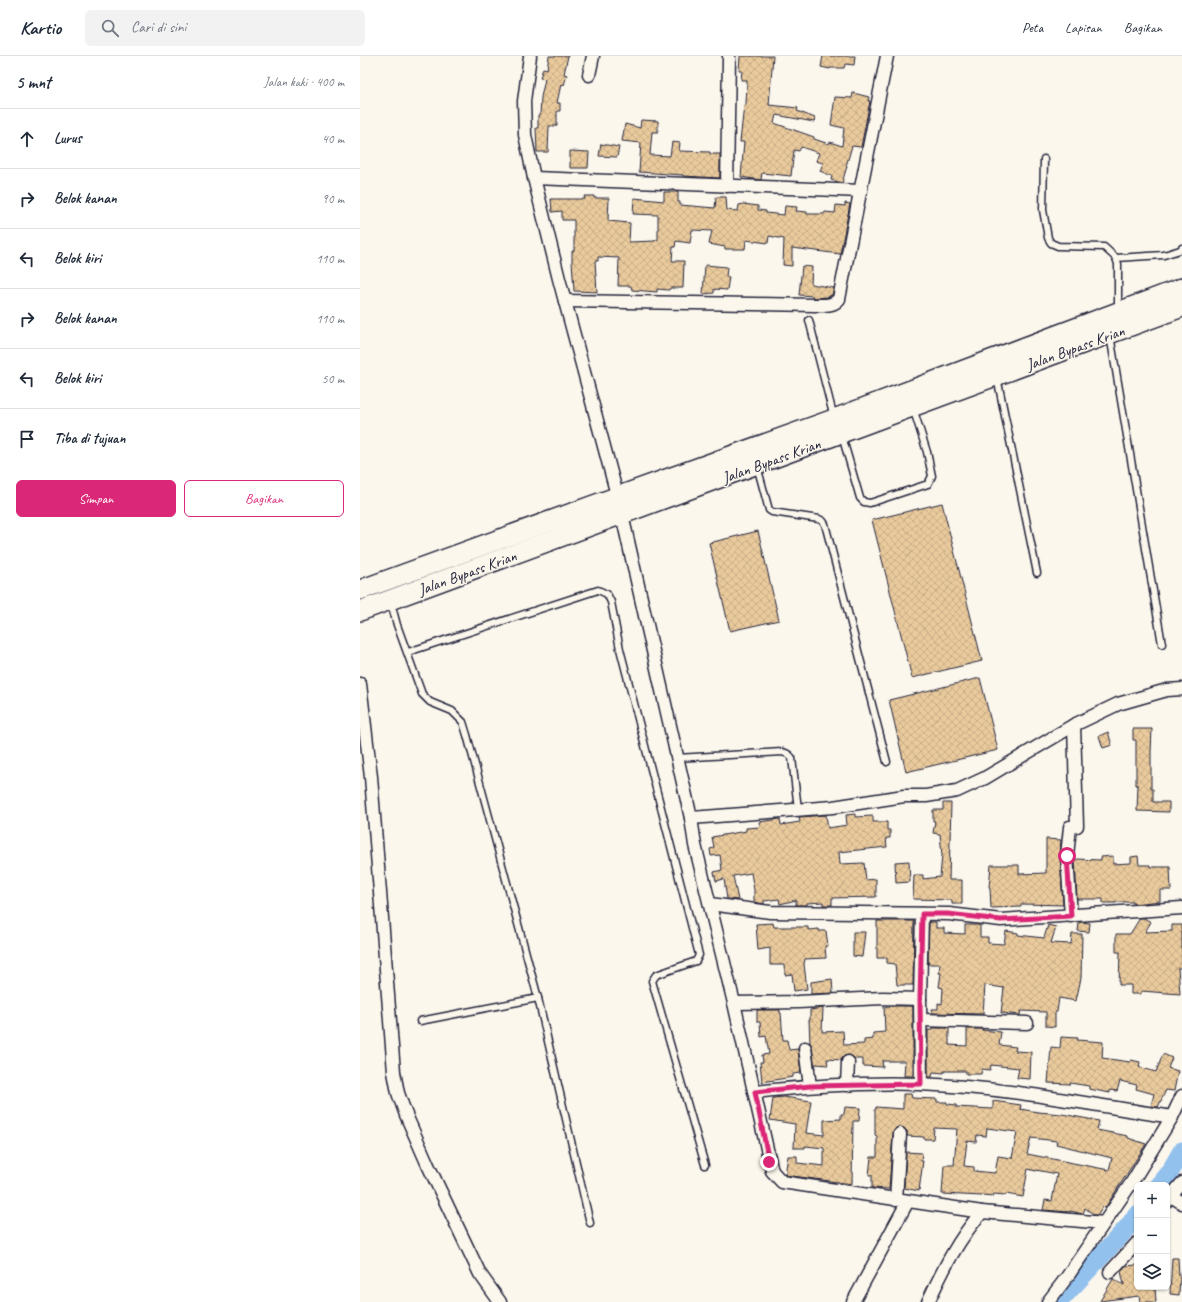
<!DOCTYPE html>
<html lang="id">
<meta charset="utf-8">
<style>
body{margin:0;font-family:Caveat,sans-serif;background:#f2f2f3;color:#1f2937}
.controls{position:absolute;right:12px;bottom:12px;display:grid;overflow:hidden;border-radius:6px;box-shadow:0 1px 3px #0004}
.controls button{width:36px;height:36px;display:grid;place-items:center;padding:0;border:0;border-bottom:1px solid #e0e1e3;background:#fff;color:#1f2937;font:20px sans-serif}
.stop{position:absolute;width:12px;height:12px;margin:-9px;border:3px solid #db2777;border-radius:50%;background:#fff}
.stop.end{background:#db2777;border-color:#fff;box-shadow:0 1px 4px #0008}
.list{margin:0;padding:0;list-style:none}
h2{display:flex;justify-content:space-between;align-items:center;height:52px;margin:0;padding:0 16px;font-size:17px}
h2 small{font-size:13px;font-weight:400;color:#747a83}
.list li{display:grid;grid-template-columns:26px 1fr auto;gap:12px;align-items:center;box-sizing:border-box;height:60px;padding:0 16px;border-top:1px solid #e0e1e3}
.list b{display:block;font-size:15px;white-space:nowrap}
.list em{font-size:13px;font-style:normal;color:#747a83}
.actions{display:flex;gap:8px;padding:12px 16px}
.actions a{flex:1;padding:9px 0;border:1px solid #db2777;border-radius:6px;text-align:center;font-size:14px;color:#db2777}
.actions .main{background:#db2777;color:#fff}
.icon{flex:none;width:22px;height:22px;fill:none;stroke:currentColor;stroke-width:2;stroke-linecap:round;stroke-linejoin:round}
.map{position:relative;flex:none;width:822px;height:1246px;overflow:hidden}
header{display:flex;align-items:center;gap:24px;box-sizing:border-box;height:56px;padding:0 20px;background:#fff;border-bottom:1px solid #e0e1e3}
header strong{font-size:19px}
nav{display:flex;gap:22px;margin-inline-start:auto;font-size:14px}
.search{width:280px;height:36px;background:#f2f2f3;display:flex;align-items:center;gap:10px;box-sizing:border-box;padding:0 14px;border-radius:6px;color:#747a83;font-size:15px}
main{display:flex}
aside{flex:1;background:#fff}
.map>svg:first-child{display:block}
.lines{fill:none;stroke-linecap:round;stroke-linejoin:round}
.river{stroke:#93c1ed;stroke-width:19}
.building{fill:url(#building-cross-hatch);stroke:#22223b;fill-rule:evenodd}
.service-casing{stroke:#22223b;stroke-width:9}
.minor-casing{stroke:#22223b;stroke-width:15}
.trunk-casing{stroke:#22223b;stroke-width:22}
.service{stroke:#fbf7ec;stroke-width:6}
.minor{stroke:#fbf7ec;stroke-width:12}
.trunk{stroke:#fbf7ec;stroke-width:19}
.route{stroke:#db2777;stroke-width:5}
.labels{text-anchor:middle;stroke-width:3;stroke-linejoin:round;paint-order:stroke}
.street-label{font-size:16px;fill:#22223b;stroke:#fbf7ec}
</style>
<header>
<strong>Kartio</strong>
<div class="search"><svg class="icon" aria-label="search" viewBox="0 0 24 24"><circle cx="10" cy="10" r="6"/><path d="M15 15l6 6"/></svg>Cari di sini</div>
<nav><a>Peta</a><a>Lapisan</a><a>Bagikan</a></nav>
</header>
<main>
<aside>
<h2>5 mnt<small>Jalan kaki · 400 m</small></h2>
<ul class="list">
<li><svg class="icon" aria-label="ahead" viewBox="0 0 24 24"><path d="M12 20V5M6 11l6-6 6 6"/></svg><div><b>Lurus</b></div><em>40 m</em></li>
<li><svg class="icon" aria-label="right" viewBox="0 0 24 24"><path d="M7 20v-9h11M14 6l5 5-5 5"/></svg><div><b>Belok kanan</b></div><em>90 m</em></li>
<li><svg class="icon" aria-label="left" viewBox="0 0 24 24"><path d="M17 20v-9H6M10 6l-5 5 5 5"/></svg><div><b>Belok kiri</b></div><em>110 m</em></li>
<li><svg class="icon" aria-label="right" viewBox="0 0 24 24"><path d="M7 20v-9h11M14 6l5 5-5 5"/></svg><div><b>Belok kanan</b></div><em>110 m</em></li>
<li><svg class="icon" aria-label="left" viewBox="0 0 24 24"><path d="M17 20v-9H6M10 6l-5 5 5 5"/></svg><div><b>Belok kiri</b></div><em>50 m</em></li>
<li><svg class="icon" aria-label="arrive" viewBox="0 0 24 24"><path d="M6 21V4h12l-3 4 3 4H6"/></svg><div><b>Tiba di tujuan</b></div></li>
</ul>
<div class="actions"><a class="main">Simpan</a><a>Bagikan</a></div>
</aside>
<div class="map">
<svg width="822" height="1246" viewBox="0 0 822 1246">
<defs>
<pattern id="building-cross-hatch" width="8" height="8" patternUnits="userSpaceOnUse"><rect width="8" height="8" fill="#e9ca9c"/><path d="M0 0l8 8M0 8l8-8" fill="none" stroke="#c8ad87"/></pattern>
</defs>
<rect width="100%" height="100%" fill="#fbf7ec"/>
<filter id="ink" filterUnits="userSpaceOnUse"><feTurbulence type="fractalNoise" baseFrequency=".025" numOctaves="2"/><feDisplacementMap in="SourceGraphic" scale="8" xChannelSelector="R" yChannelSelector="G"/><feConvolveMatrix kernelMatrix="1 2 1 2 8 2 1 2 1" color-interpolation-filters="sRGB"/></filter>
<g filter="url(#ink)">
<g class="lines">
<g class="river">
<polyline points="799,1129 811,1114 822,1095"/>
<polyline points="698,1246 768,1171 777,1159"/>
</g>
</g>
<g class="building">
<polygon points="189,0 208,0 204,18 207,19 204,29 201,28 197,47 200,47 200,55 197,55 197,70 189,70 188,96 177,96 176,72 178,72 178,59 180,59 181,41 185,23 180,22 183,12 187,13"/>
<polygon points="380,0 413,0 409,49 438,52 437,55 455,62 454,66 416,59 414,67 454,81 454,83 469,88 470,86 482,90 484,72 471,69 475,41 492,42 493,37 509,41 508,45 510,45 501,91 492,90 486,110 487,110 482,127 471,124 472,120 460,115 463,107 456,105 459,97 441,91 439,95 434,94 431,120 402,117 401,124 381,121 384,86 380,86 384,49 386,49 387,24 381,24 382,15 379,15"/>
<polygon points="463,0 495,0 494,9 485,8 484,12 470,12 470,13 461,11"/>
<polygon points="281,64 298,65 298,76 292,76 290,99 310,100 312,86 320,87 319,95 350,96 350,98 360,98 360,122 323,120 323,119 279,116 281,87 262,85 265,68 280,72"/>
<polygon points="241,88 259,91 257,101 239,100"/>
<polygon points="210,95 229,96 228,112 210,112"/>
<polygon points="304,136 318,136 318,146 320,146 320,149 355,152 356,141 366,141 367,154 378,155 379,149 383,148 398,150 398,154 406,155 406,157 424,159 425,150 437,151 436,155 447,156 447,158 464,158 465,156 475,157 476,149 485,150 485,147 490,148 480,198 432,192 432,210 423,209 424,183 409,180 408,187 386,184 385,193 365,193 365,191 349,188 352,175 332,174 330,187 316,185 315,191 313,191 312,205 324,205 323,232 310,232 309,234 297,233 297,236 272,234 271,230 258,230 259,202 238,201 238,205 235,205 237,236 214,235 212,205 212,195 214,195 214,164 202,164 202,155 192,156 191,143 225,143 224,140 234,140 234,142 249,142 248,165 270,167 269,186 295,185 295,184 298,184 298,159 273,158 274,142 304,145"/>
<polygon points="345,209 367,211 366,221 369,221 367,234 354,233 354,237 343,238"/>
<polygon points="442,210 452,211 451,228 474,232 472,239 467,241 456,242 452,241 453,240 439,239"/>
<polygon points="582,447 622,605 552,622 512,464"/>
<polygon points="398,475 419,564 370,575 349,487"/>
<polygon points="620,622 638,694 546,716 529,644"/>
<polygon points="773,673 792,673 791,696 791,733 793,733 793,746 809,746 809,756 777,755 778,729 776,729 776,684 773,684"/>
<polygon points="748,676 752,689 743,692 739,680"/>
<polygon points="583,747 591,747 589,824 602,824 602,848 592,848 592,844 553,843 554,819 563,819 563,823 580,821 582,799 580,778 573,777 575,765 573,765 573,754 583,754"/>
<polygon points="495,758 495,761 513,760 513,766 527,766 527,774 530,774 530,782 526,782 527,791 479,796 480,808 504,807 506,824 516,823 516,841 472,842 472,849 463,849 463,846 447,847 447,849 436,849 436,844 420,848 419,843 404,845 404,848 394,846 394,834 391,817 373,820 378,844 367,843 364,823 356,825 354,816 362,814 360,799 351,800 350,793 354,792 352,781 386,775 386,772 400,771 399,766 420,763 421,769 440,766 439,761 466,759 468,772 487,769 486,759"/>
<polygon points="686,783 701,784 700,800 703,849 661,848 661,851 631,852 630,832 629,831 631,809 659,809 659,818 686,817"/>
<polygon points="753,800 753,808 771,807 771,801 778,800 779,809 790,809 790,811 810,811 811,834 800,834 800,845 783,847 773,848 773,846 756,846 756,847 743,847 743,843 717,843 715,803 741,804 741,801"/>
<polygon points="549,805 550,826 536,827 535,806"/>
<polygon points="780,862 784,862 791,866 785,876 812,875 812,869 822,869 822,912 818,912 820,938 781,935 781,938 771,938 771,929 759,929 760,896 756,896 756,878 770,878"/>
<polygon points="517,865 554,865 553,929 537,929 535,908 527,907 527,902 517,902"/>
<polygon points="569,866 576,866 576,872 584,872 584,877 605,878 605,869 620,869 620,881 628,881 628,887 644,888 646,875 658,877 658,879 684,882 688,869 696,871 691,887 711,888 712,878 722,878 721,922 716,945 699,942 697,956 695,956 695,971 686,970 686,956 661,955 660,959 641,957 644,932 625,929 623,958 572,957 572,953 578,953 578,947 582,948 583,932 579,931 581,917 579,917 580,908 568,908"/>
<polygon points="719,866 730,867 729,876 718,875"/>
<polygon points="413,867 414,871 448,871 448,874 459,873 459,875 466,875 468,890 465,890 466,902 445,903 444,908 447,933 434,935 432,918 425,919 424,909 410,909 410,892 398,894 396,868"/>
<polygon points="493,876 505,876 502,901 493,900"/>
<polygon points="472,923 473,937 451,938 451,926"/>
<polygon points="536,950 553,950 553,1020 544,1020 545,1005 522,1005 523,1011 503,1010 503,1003 495,1003 492,1000 489,999 484,1000 481,1004 467,1003 468,1009 456,1008 455,1012 452,991 450,987 449,964 450,964 450,954 463,952 462,976 483,975 484,989 504,988 504,984 513,983 513,977 525,976 524,951"/>
<polygon points="397,954 420,954 420,957 421,957 423,984 427,984 429,994 438,993 441,1017 433,1018 433,1021 402,1026 400,1006 403,1006 402,999 409,998 406,980 401,981 400,966 397,966"/>
<polygon points="572,972 589,972 589,989 607,990 607,973 623,973 622,974 641,976 639,989 656,991 655,995 671,996 670,1023 657,1022 659,1012 631,1009 630,1014 622,1013 621,1018 606,1018 606,1015 584,1015 584,1017 573,1016 572,1021 568,1021 568,974 572,974"/>
<polygon points="701,981 718,982 717,984 743,986 742,1002 770,1006 771,1004 780,1006 779,1011 796,1016 803,998 812,1002 808,1012 818,1015 814,1035 806,1034 798,1051 791,1050 794,1038 776,1033 777,1029 760,1025 757,1035 750,1034 750,1037 729,1033 729,1030 710,1027 710,1028 688,1027 691,991 700,992"/>
<path d="M 543,1038 L 551,1038 L 552,1042 L 577,1043 L 577,1046 L 587,1046 L 587,1048 L 597,1049 L 596,1051 L 633,1053 L 633,1045 L 661,1049 L 660,1053 L 678,1056 L 702,1058 L 739,1065 L 737,1074 L 768,1080 L 768,1082 L 786,1088 L 745,1152 L 743,1150 L 737,1159 L 734,1159 L 725,1152 L 723,1158 L 710,1155 L 710,1156 L 683,1154 L 685,1144 L 692,1145 L 697,1118 L 676,1114 L 676,1115 L 668,1113 L 663,1141 L 646,1138 L 645,1139 L 634,1138 L 633,1140 L 622,1139 L 622,1140 L 582,1138 L 584,1109 L 594,1109 L 597,1073 L 574,1072 L 573,1083 L 564,1083 L 564,1081 L 547,1080 L 547,1075 L 544,1072 L 540,1071 L 536,1072 L 533,1078 L 529,1133 L 512,1132 L 512,1119 L 509,1119 L 511,1101 L 517,1101 L 517,1080 L 515,1079 L 515,1053 L 516,1053 L 516,1051 L 543,1053 ZM 627,1072 L 657,1076 L 652,1102 L 638,1100 L 635,1117 L 614,1115 L 614,1111 L 604,1110 L 607,1085 L 616,1086 L 617,1079 L 626,1080 ZM 671,1082 L 697,1085 L 696,1088 L 752,1102 L 749,1114 L 667,1098 Z"/>
<polygon points="424,1041 451,1045 446,1077 464,1079 464,1064 481,1063 481,1058 484,1058 485,1051 500,1052 499,1065 493,1065 492,1128 425,1119 428,1100 437,1100 437,1107 464,1110 464,1092 445,1090 445,1092 434,1092 435,1068 410,1064 413,1042"/>
<polygon points="546,1096 562,1097 561,1105 563,1105 559,1135 544,1132"/>
<polygon points="812,1202 818,1202 819,1220 820,1220 819,1239 810,1238"/>
<polygon points="777,1209 777,1231 795,1231 796,1246 780,1246 779,1240 740,1245 753,1223 764,1229 761,1215 765,1210"/>
</g>
<g class="lines">
<defs>
<g id="service">
<polyline points="684,103 683,154 688,182 691,187 698,190 744,191 756,202 758,208 758,253"/>
<polyline points="756,202 804,199 820,194 822,192"/>
<polyline points="449,264 474,362"/>
<polyline points="750,279 802,588"/>
<polyline points="637,321 677,517"/>
<polyline points="482,380 500,442 504,446 510,447 568,428 572,420 567,396 553,352"/>
<polyline points="397,410 409,454 412,456 459,463 463,465 465,468 527,706"/>
<polyline points="31,547 37,569 62,638 70,646 92,655 103,666 107,679 178,942 230,1167"/>
<polyline points="48,596 238,534 247,538 251,546 260,593 339,899 336,905 296,919 292,925 345,1109"/>
<path d="M 316,702 L 422,696 C 427,697 429,698 432,702 L 438,753"/>
<polyline points="60,965 178,942"/>
</g>
<g id="minor">
<polyline points="170,0 164,45 165,79 174,122 199,223 260,450 331,762 335,789 374,947 412,1115 422,1126 622,1156 744,1167"/>
<polyline points="229,19 233,0"/>
<polyline points="174,122 501,135"/>
<polyline points="367,130 369,0"/>
<path d="M 205,245 L 456,249 C 465,249 473,250 479,243 L 527,0"/>
<polyline points="0,628 11,721 34,1016 38,1037 46,1059 68,1109 120,1218 140,1246"/>
<polyline points="331,762 473,751 544,740 566,740 597,735 625,722 714,669 758,648 807,634 822,633"/>
<polyline points="350,848 410,856 589,858 641,864 822,852"/>
<polyline points="711,860 707,800 710,771 717,770 714,669"/>
<polyline points="374,947 438,946 523,942 560,943"/>
<polyline points="561,964 667,967"/>
<polyline points="445,992 450,1030"/>
<polyline points="561,1028 560,943 562,858"/>
<polyline points="487,1029 488,1006"/>
<path d="M 395,1036 C 449,1030 504,1026 559,1028 C 644,1031 728,1048 812,1061"/>
<polyline points="811,1140 822,1147"/>
<polyline points="536,1144 540,1078"/>
<polyline points="807,1145 822,1127"/>
<polyline points="750,1216 777,1187"/>
<polyline points="493,1246 548,1145"/>
<path d="M 568,1246 C 583,1214 598,1183 622,1156"/>
<polyline points="688,1246 707,1221 772,1126 812,1061 822,1040"/>
</g>
<g id="trunk">
<polyline points="0,534 234,449 474,363 822,232"/>
<polyline points="0,555 822,251"/>
</g>
</defs>
<use href="#service" class="service-casing"/>
<use href="#minor" class="minor-casing"/>
<use href="#trunk" class="trunk-casing"/>
<use href="#service" class="service"/>
<use href="#minor" class="minor"/>
<use href="#trunk" class="trunk"/>
</g>
</g>
<g class="lines" filter="url(#ink)">
<polyline class="route" points="409,1106 395,1036 450,1030 561,1028 560,943 562,858 588,858 641,864 711,860 707,800"/>
</g>
<g class="labels">
<g class="street-label">
<text transform="translate(715 291) rotate(-20)" y="6">Jalan Bypass Krian</text>
<text transform="translate(411 404) rotate(-20)" y="6">Jalan Bypass Krian</text>
<text transform="translate(107 516) rotate(-20)" y="6">Jalan Bypass Krian</text>
</g>
</g>
</svg>
<div class="controls">
<button>+</button>
<button>−</button>
<button><svg class="icon" aria-label="layers" viewBox="0 0 24 24"><path d="M12 4l9 5-9 5-9-5zM3 14l9 5 9-5"/></svg></button>
</div>
<div class="stop" style="left:707px;top:800px"></div>
<div class="stop end" style="left:409px;top:1106px"></div>
</div>
</main>
